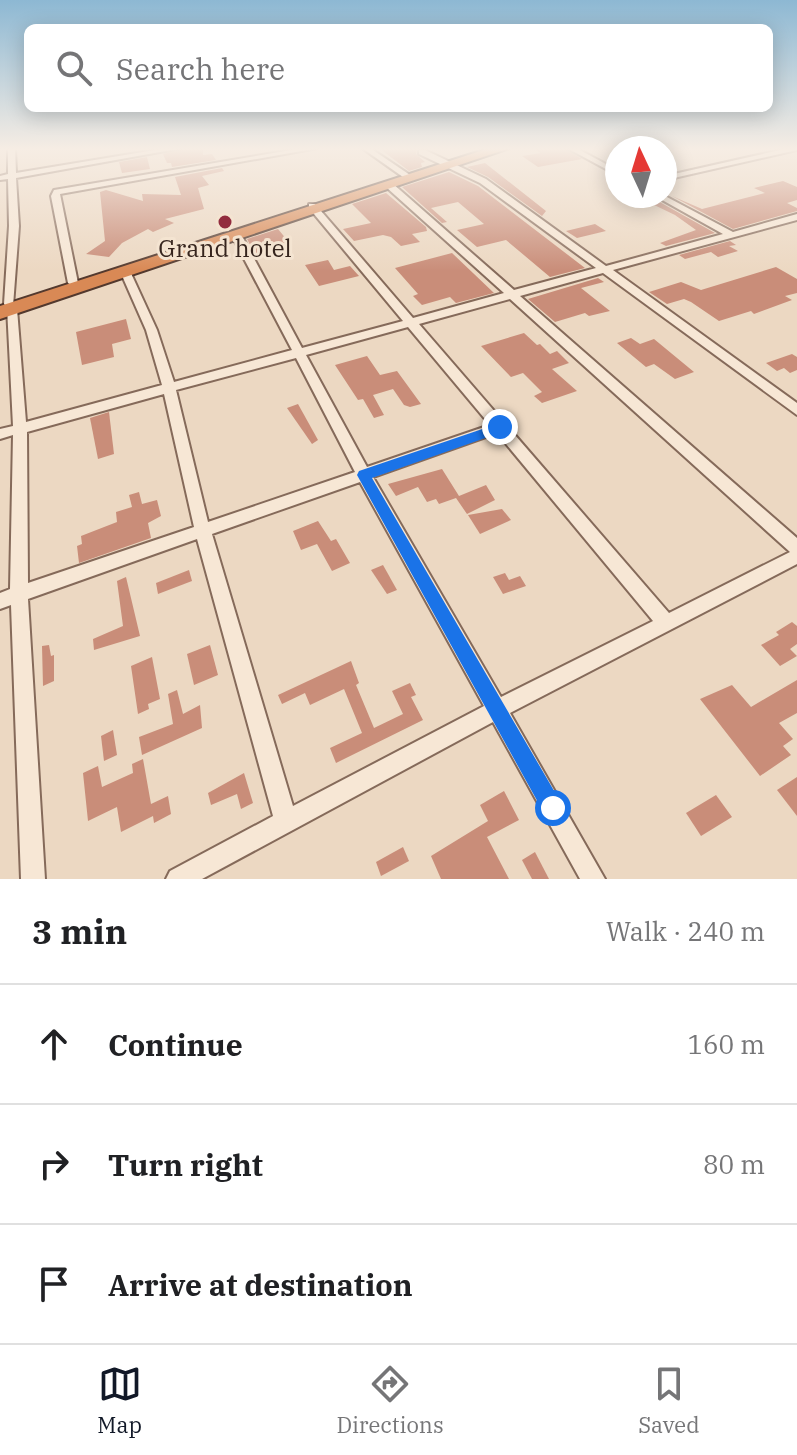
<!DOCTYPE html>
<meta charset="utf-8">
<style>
body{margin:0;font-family:"IBM Plex Serif",serif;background:#f6f6f6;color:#202124}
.compass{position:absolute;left:605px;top:136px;width:72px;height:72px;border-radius:50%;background:#fff;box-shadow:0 4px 20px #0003;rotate:356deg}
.stop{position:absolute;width:24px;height:24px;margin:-18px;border:6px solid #1a73e8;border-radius:50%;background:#fff}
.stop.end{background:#1a73e8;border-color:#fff;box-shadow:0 2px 8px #0008}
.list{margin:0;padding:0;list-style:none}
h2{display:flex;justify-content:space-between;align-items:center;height:104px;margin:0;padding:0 32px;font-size:34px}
h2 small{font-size:26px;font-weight:400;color:#757577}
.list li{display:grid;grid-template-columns:52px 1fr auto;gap:24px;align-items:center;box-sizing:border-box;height:120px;padding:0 32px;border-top:2px solid #e0e0e0}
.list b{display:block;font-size:30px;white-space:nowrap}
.list em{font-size:26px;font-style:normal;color:#757577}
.icon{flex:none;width:44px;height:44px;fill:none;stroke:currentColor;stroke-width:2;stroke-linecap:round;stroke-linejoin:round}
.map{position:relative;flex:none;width:797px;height:879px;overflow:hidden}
.search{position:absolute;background:#fff;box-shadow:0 4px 20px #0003;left:24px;right:24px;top:24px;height:88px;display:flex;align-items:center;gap:20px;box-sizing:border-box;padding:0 28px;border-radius:12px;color:#757577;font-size:30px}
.sheet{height:464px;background:#fff}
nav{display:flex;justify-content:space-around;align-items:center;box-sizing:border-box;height:112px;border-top:2px solid #e0e0e0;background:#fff;font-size:22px;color:#757577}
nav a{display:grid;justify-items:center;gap:4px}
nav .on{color:#111827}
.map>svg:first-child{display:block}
.building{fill:#c98d79}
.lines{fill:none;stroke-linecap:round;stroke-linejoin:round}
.street-casing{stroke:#856a5a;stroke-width:4}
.highway-casing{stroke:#53392e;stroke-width:4}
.street{fill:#f7e7d5;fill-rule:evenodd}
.highway{fill:#d98955;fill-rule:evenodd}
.route{fill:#1a73e8}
.poi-dot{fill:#922c3e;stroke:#f4e4d1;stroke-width:3}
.labels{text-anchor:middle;stroke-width:6;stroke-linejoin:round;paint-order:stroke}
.far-poi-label{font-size:24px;fill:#36251e;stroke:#f4e4d1}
</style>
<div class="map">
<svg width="797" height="879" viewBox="0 0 797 879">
<rect width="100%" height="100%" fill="#ecd8c2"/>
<g class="building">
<polygon points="185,148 203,148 203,155 212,154 216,160 172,167 171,163 167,163 163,154"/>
<polygon points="379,148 417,148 416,154 425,162 421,163 422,167 409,171"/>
<polygon points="531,148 564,148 582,159 538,167 522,156 541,153"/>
<polygon points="147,157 150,169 122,173 119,162"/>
<polygon points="485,163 546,211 542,216 488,177 467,167"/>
<polygon points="222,168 224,171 202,176 209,185 198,188 204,209 165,219 174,223 153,232 148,229 122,243 109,257 86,254 105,241 100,192 106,190 143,201 142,194 181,195 175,177"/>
<polygon points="449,172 478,186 585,268 550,277 506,240 477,247 457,230 484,224 458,202 431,208 447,222 442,223 402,187"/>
<polygon points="783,181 797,187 797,200 787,203 797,208 797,211 733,229 672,196 702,209 765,193 754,188"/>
<polygon points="386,193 426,227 427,231 412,234 420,242 401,246 391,237 383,235 354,241 343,229 371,223 352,204"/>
<polygon points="656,200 715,233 666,246 660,243 696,230 675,215 648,202"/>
<polygon points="595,224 606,231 577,238 566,231"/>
<polygon points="278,229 292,246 255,254 247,239"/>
<polygon points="730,241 736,245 729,246 738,251 718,257 711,252 685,259 679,255"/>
<polygon points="452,253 494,293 456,303 450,297 422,305 413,296 418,294 395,268"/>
<polygon points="328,260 334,270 350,266 359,276 319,286 305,265"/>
<polygon points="776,267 797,279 797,293 785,296 792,300 754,314 751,311 719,321 691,302 684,299 667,304 649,292 681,282 701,290"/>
<polygon points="598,278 604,282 581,288 610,311 589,316 585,313 555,322 528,299"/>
<polygon points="126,319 131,339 112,344 114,357 82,365 76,332"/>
<polygon points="524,333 537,345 540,344 550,354 557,351 569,363 552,369 577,391 542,403 534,396 542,392 523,373 511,377 481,346"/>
<polygon points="631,338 640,344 654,339 694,372 675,379 654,364 646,367 617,343"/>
<polygon points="792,354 797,357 797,370 790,373 784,368 777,371 766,363"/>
<polygon points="367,356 380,375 397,371 421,404 410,407 404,405 393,389 373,395 384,415 374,418 363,399 358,400 335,365"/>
<polygon points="298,404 318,440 312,444 287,408"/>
<polygon points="109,412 114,454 98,459 90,418"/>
<polygon points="442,469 459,496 486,485 495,500 467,514 456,498 439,504 436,499 427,502 418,487 396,496 388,484"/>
<polygon points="139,492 142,504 157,500 161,516 148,523 151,538 79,563 77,546 82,544 81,536 117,522 116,512 132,507 129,495"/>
<polygon points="502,509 511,520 480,534 468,515"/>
<polygon points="318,521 331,541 336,539 350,563 332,571 317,544 301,550 293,531"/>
<polygon points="383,565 397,590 387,594 371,570"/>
<polygon points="189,570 192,581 158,594 156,583"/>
<polygon points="505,573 509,580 520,576 526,586 503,594 493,577"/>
<polygon points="126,577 140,636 94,650 93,639 123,626 117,581"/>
<polygon points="792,622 797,626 797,644 790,649 797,656 780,666 761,645 779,635 776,632"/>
<polygon points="49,645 51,656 54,655 54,681 43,686 42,646"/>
<polygon points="210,645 218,675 194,685 187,654"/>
<polygon points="152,657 160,699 148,704 149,709 138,714 131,666"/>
<polygon points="351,661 359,683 356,685 374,728 403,714 392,691 410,683 416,695 411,697 423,720 336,763 330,748 362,733 344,689 310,705 305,693 282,704 278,695"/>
<polygon points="797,680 797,713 779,723 793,739 783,746 791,755 760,776 700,699 732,685 751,707"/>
<polygon points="177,690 183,714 200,705 202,728 142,755 139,737 173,724 168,694"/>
<polygon points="113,730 117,755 104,761 101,736"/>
<polygon points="143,759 151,804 168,796 171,814 154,823 153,816 121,832 117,807 88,821 83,773 98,766 102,787 133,773 132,764"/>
<polygon points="244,773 253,803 241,809 237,794 211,805 208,793"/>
<polygon points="797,777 797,816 777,790"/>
<polygon points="504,791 519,820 487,837 509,879 441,879 431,856 488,821 480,805"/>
<polygon points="716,795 732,817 701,836 686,813"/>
<polygon points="403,847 409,861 381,876 376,862"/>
<polygon points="535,852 549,879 532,879 522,860"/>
</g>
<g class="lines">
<defs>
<g id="street">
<path d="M 8,148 L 15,148 L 16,173 L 167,148 L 182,148 L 16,178 L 19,226 L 13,306 L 17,309 L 26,422 L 162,385 L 146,330 L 120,271 L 121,269 L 129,269 L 157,330 L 174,382 L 292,350 L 232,236 L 234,234 L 242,236 L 302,348 L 403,321 L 309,208 L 309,204 L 315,204 L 413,318 L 504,293 L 386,187 L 386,183 L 392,183 L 514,290 L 596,268 L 480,183 L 419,154 L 419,150 L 425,150 L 486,179 L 606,266 L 723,234 L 655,196 L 665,196 L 733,232 L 797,214 L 797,220 L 613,270 L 797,403 L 797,415 L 603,273 L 520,296 L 797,538 L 797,564 L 510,713 L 605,879 L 580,879 L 493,722 L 202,879 L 166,879 L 170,871 L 273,816 L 197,539 L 28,599 L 45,879 L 21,879 L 11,605 L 0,609 L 0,593 L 10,589 L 13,435 L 0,439 L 0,429 L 13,426 L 7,307 L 4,304 L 9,226 L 8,179 L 0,180 L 0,176 L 8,174 ZM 510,299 L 790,552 L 669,613 L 419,324 ZM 408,327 L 490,425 L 367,467 L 306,355 ZM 296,358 L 355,472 L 208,522 L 176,390 ZM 164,394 L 194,527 L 28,583 L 27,432 ZM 497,433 L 653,621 L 501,697 L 373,477 ZM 360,482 L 484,706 L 293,806 L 212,534 Z"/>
<polygon points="303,148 318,148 60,194 78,283 73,286 68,283 51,196 54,190"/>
<polygon points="362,148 370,148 410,175 403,177"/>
<polygon points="567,148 576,148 617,170 617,175"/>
<polygon points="789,148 797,148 797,150 665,180 665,176"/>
</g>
<polygon id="highway" points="490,148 510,148 0,319 0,306"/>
</defs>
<use href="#street" class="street-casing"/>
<use href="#highway" class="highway-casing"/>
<use href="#street" class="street"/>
<use href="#highway" class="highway"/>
</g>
<linearGradient id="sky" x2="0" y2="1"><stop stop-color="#8db8d3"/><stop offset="0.55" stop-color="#f6ede4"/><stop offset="1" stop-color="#f6ede4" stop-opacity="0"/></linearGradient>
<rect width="797" height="271" fill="url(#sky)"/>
<polygon class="route" points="500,423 506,427 505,431 372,478 560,801 563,808 560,815 553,818 545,815 357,475 359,471"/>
<circle class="poi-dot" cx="225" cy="222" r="8"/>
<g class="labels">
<g class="far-poi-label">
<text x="225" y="257">Grand hotel</text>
</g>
</g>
</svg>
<svg class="compass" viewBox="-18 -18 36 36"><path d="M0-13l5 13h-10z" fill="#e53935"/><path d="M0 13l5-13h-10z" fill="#757577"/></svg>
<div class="stop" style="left:553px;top:808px"></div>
<div class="stop end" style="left:500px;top:427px"></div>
<div class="search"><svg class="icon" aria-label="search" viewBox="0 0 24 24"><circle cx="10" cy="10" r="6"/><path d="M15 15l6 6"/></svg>Search here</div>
</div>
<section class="sheet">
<h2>3 min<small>Walk · 240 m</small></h2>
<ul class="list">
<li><svg class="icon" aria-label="ahead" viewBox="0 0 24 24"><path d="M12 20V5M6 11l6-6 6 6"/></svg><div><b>Continue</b></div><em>160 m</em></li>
<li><svg class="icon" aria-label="right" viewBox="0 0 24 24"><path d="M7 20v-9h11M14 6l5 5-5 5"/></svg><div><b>Turn right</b></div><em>80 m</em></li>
<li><svg class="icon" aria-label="arrive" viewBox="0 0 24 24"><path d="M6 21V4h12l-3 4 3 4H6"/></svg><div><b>Arrive at destination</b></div></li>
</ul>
</section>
<nav>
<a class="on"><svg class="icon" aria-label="map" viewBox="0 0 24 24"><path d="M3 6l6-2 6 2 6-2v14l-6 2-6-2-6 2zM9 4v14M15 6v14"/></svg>Map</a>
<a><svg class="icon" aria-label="directions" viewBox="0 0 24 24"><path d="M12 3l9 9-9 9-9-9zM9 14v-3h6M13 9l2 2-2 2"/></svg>Directions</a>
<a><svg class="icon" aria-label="saved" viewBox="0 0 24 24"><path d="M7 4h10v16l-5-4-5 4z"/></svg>Saved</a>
</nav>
